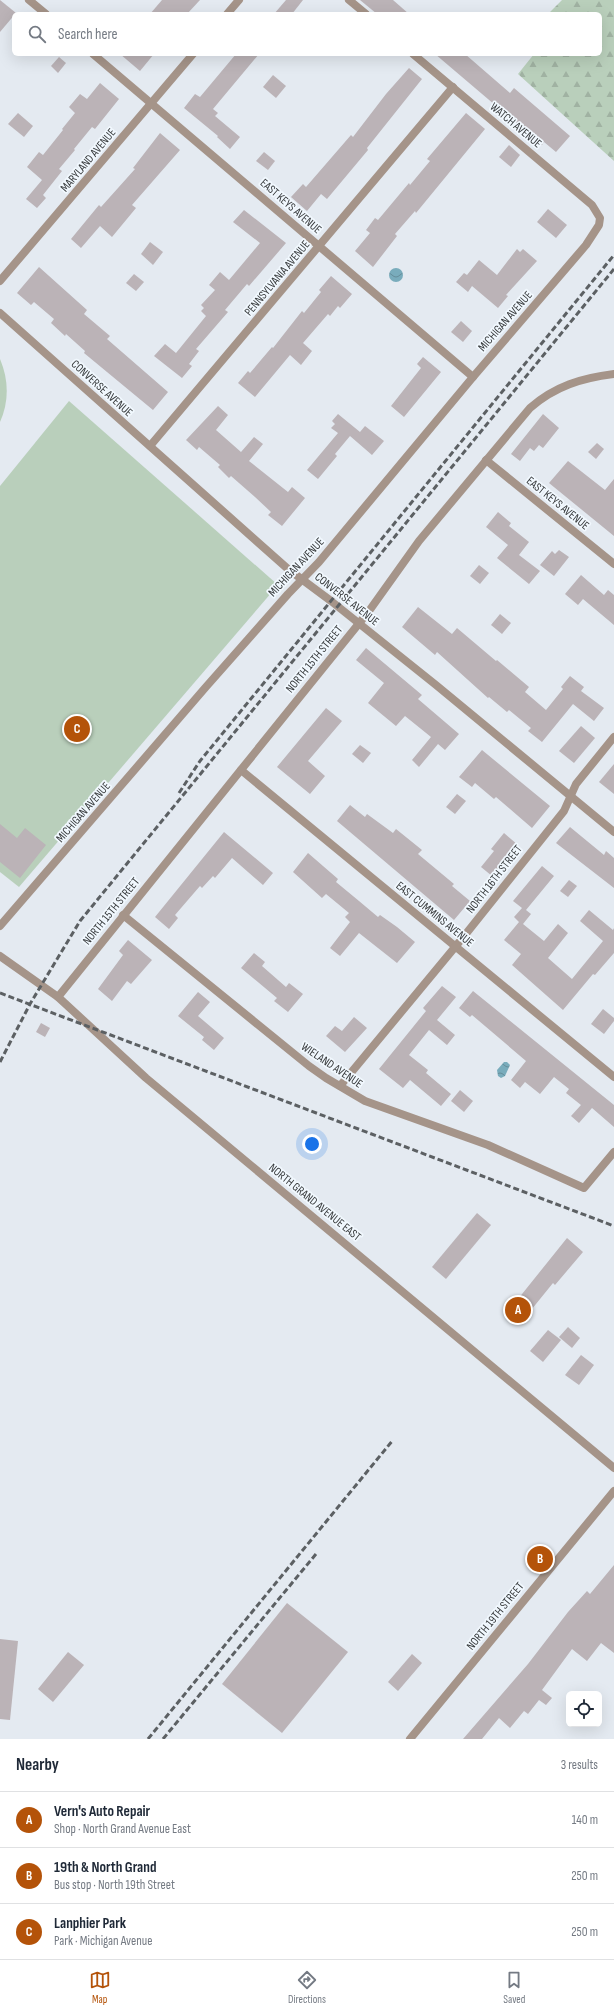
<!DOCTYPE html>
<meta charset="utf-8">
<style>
body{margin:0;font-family:"Sofia Sans Condensed",sans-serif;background:#f2f2f3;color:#1f2937}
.controls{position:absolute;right:12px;bottom:12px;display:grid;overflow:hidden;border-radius:6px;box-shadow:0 4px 16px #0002}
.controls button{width:36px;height:36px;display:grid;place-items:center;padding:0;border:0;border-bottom:1px solid #e0e1e3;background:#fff;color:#1f2937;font:20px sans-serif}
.you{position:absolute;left:312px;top:1144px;width:14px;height:14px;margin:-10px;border:3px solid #fff;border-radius:50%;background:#1a73e8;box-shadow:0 0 0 6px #1a73e833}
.badge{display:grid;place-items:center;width:26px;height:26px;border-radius:50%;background:#b45309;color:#fff;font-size:13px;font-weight:700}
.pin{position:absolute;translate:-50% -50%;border:2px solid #fff;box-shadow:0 1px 4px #0006}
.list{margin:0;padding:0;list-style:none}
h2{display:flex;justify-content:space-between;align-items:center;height:52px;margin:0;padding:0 16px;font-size:17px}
h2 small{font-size:13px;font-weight:400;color:#747a83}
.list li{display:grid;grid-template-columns:26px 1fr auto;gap:12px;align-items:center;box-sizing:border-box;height:56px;padding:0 16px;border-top:1px solid #e0e1e3}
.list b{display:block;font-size:15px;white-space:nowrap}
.list p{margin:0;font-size:13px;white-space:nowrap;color:#747a83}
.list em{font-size:13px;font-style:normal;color:#747a83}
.icon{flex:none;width:22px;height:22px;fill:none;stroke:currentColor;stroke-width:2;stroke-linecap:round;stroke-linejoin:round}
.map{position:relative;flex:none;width:614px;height:1739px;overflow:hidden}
.search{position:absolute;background:#fff;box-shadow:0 4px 16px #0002;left:12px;right:12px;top:12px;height:44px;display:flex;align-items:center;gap:10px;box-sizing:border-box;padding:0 14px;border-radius:6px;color:#747a83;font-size:15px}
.sheet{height:220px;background:#fff}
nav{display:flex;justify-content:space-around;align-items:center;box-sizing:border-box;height:56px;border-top:1px solid #e0e1e3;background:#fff;font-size:11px;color:#747a83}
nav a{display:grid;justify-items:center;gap:2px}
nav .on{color:#b45309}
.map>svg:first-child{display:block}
.green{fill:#b9cfbb}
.forest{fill:url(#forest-firs)}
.water{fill:url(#water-waves)}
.building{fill:#bbb3b7}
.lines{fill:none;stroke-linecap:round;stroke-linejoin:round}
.minor{stroke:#a59489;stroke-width:8}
.tertiary{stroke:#a59489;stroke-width:8}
.rail{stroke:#5c6063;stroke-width:3;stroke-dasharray:6 3;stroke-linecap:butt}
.labels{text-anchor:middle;stroke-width:3.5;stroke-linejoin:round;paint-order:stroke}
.street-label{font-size:12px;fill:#35383a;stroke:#f1f8fe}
</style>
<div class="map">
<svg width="614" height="1739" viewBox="0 0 614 1739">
<defs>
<pattern id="forest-firs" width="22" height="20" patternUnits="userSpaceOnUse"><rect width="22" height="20" fill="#b9cfbb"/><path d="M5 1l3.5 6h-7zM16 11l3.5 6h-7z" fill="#a0b2a2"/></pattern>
<pattern id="water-waves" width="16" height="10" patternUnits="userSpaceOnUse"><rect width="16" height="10" fill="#79acbc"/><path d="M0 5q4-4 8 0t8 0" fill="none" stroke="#648d9a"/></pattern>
</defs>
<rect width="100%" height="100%" fill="#e4eaf1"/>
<g class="green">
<path d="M 0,359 C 9,380 9,402 0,422 Z"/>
<polygon points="69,401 278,585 19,887 0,872 0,486"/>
</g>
<polygon class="forest" points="562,0 614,0 614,161 518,74 534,54 600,54 600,14 548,14"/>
<g class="water">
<circle cx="396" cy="275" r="7"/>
<polygon points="504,1062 507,1062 510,1065 505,1076 501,1078 498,1076 497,1070"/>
</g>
<g class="building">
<polygon points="0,0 16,13 0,32"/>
<polygon points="162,0 200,0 187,14 150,14"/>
<polygon points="286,0 303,0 292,14 274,14"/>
<polygon points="360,0 393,0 409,14 377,14"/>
<polygon points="120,54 154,54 140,71"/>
<polygon points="236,54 259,54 213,109 218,113 215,116 240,137 230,149 217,137 218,136 184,108 195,94 200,97"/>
<polygon points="435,54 465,54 510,93 514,88 570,136 556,152 544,142 542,145"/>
<polygon points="59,57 66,63 58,73 51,66"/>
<polygon points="409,68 422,79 367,148 368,150 327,199 321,194 307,211 291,197 303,184 306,187 351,135 353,137 386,94"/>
<polygon points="273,75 286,86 276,98 263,87"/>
<polygon points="100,83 119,99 95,129 92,127 74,149 75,150 59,169 62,171 43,195 46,198 37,208 26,199 42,180 27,167 39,152 43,155 63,130 62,129 75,113 69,107 80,94 87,99"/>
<polygon points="18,113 33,126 24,137 8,124"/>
<polygon points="466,113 485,129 416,213 415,211 395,234 397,236 373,267 355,251 370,233 366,230 375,218 378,220 409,183 410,185 430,161 427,159"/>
<polygon points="160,133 180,150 132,205 136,208 112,237 100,226 81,248 71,239 99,205 101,207 135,169 133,168"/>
<polygon points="509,145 520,155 511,167 499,157"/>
<polygon points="264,152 275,161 268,170 256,161"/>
<polygon points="548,209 567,225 556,238 537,222"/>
<polygon points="244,210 286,243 249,286 247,284 225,310 228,312 196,349 199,351 189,364 192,366 182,378 154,356 165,344 176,353 206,316 201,311 204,308 201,305 215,290 209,285 220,272 229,280 260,243 233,222"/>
<polygon points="150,242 163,252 153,265 141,254"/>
<polygon points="517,249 520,252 523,249 537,261 506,295 508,296 498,308 472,286 468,292 456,282 464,273 467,275 479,260 497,275"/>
<polygon points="39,267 87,310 84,314 110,336 107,339 168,392 153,410 84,353 85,351 66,334 65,336 51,323 54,319 34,302 31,305 17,293"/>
<polygon points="134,274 144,282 136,291 126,283"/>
<polygon points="331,276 352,294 340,308 338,306 330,316 328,314 303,343 312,351 301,365 290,355 255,397 238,383 248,371 250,373 272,347 273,348 302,311 304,313 321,292 319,290"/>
<polygon points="461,321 472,331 463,342 451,332"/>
<polygon points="423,357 441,372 404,417 391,406 421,368 417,364"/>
<polygon points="218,406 228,415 216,430 241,452 254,437 263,444 249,461 288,492 292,487 305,498 282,526 268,515 271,512 255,497 231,476 229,478 218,467 220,465 199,447 197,450 186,440"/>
<polygon points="338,414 360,432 365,426 384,441 372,455 350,436 335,454 337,456 318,479 307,470 338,433 331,428 335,424 332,421"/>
<polygon points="543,414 559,428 543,448 539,445 534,451 530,448 520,461 511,454"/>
<polygon points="597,443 604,449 596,459 588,452"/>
<polygon points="568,461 605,490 614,479 614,536 549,483"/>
<polygon points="498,512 511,523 509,526 529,542 519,555 540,571 529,584 497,558 508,545 486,527"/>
<polygon points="559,550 569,557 554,576 540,565 552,551 555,554"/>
<polygon points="479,565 489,573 480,584 470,576"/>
<polygon points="581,575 604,595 608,590 614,595 614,625 583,599 578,605 565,594"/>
<polygon points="418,607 452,634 457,628 496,661 497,660 529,687 525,692 546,710 563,689 561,687 570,676 584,687 581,691 604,708 594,721 573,704 542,742 528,731 531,728 509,710 507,712 489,697 488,698 437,652 435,655 402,627"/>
<polygon points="500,614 511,623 502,634 491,625"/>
<polygon points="366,648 422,695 418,699 459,734 445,750 438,744 419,767 412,760 431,737 405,716 396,726 368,703 384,683 356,660"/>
<polygon points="326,708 342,721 308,761 325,776 310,794 277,767"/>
<polygon points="581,726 595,738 574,763 559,751"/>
<polygon points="360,745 371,753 363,763 352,754"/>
<polygon points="482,750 550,806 532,828 496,797 494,799 475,783 472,787 459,777"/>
<polygon points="614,764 614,794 599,782"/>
<polygon points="457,794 466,801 455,814 446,807"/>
<polygon points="350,805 365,817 367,814 393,833 396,829 422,850 418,854 454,884 452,886 470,901 454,920 337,821"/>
<polygon points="0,824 17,838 25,828 46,845 20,878 0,862"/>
<polygon points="570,827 604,855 606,851 614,858 614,888 556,843"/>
<polygon points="224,832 273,873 263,885 232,858 215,878 213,876 202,888 200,886 175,915 178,918 169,929 155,917"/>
<polygon points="504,833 518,845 492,876 481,867 494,851 491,849"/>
<polygon points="308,853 338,879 336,882 359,901 378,917 380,915 397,927 415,942 397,963 359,933 340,956 330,948 350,922 345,917 349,913 326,894 322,898 293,872"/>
<polygon points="542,866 554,876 526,910 531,914 523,924 544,941 558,924 568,933 548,958 572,979 603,941 580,921 589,910 613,930 614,928 614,953 595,975 593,974 563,1010 512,965 521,954 504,940 519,922 514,917 522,908 513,901"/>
<polygon points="569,880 577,886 568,897 560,891"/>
<polygon points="128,940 152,960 131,984 127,981 112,1001 98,989 123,955 119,951"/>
<polygon points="254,953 265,962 262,966 286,987 289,983 303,994 288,1012 274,1001 277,998 241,968"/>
<polygon points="442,986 456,997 437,1020 455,1035 447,1045 429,1030 409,1055 428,1070 426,1073 451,1094 441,1106 410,1080 403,1088 379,1069 426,1011 423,1008"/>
<polygon points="473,991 614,1105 614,1127 592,1108 579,1123 571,1116 581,1105 566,1093 569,1089 554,1077 540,1094 525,1082 520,1088 511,1080 526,1061 472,1015 470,1017 459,1008"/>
<polygon points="198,992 210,1002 198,1016 224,1038 214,1050 202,1040 204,1037 178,1016"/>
<polygon points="603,1009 614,1018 614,1021 604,1034 591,1024"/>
<polygon points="354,1017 367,1028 345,1052 326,1036 335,1026 342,1031"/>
<polygon points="41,1023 50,1028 45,1037 36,1032"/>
<polygon points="460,1090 473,1101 464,1112 451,1101"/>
<polygon points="477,1213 491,1225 446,1279 432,1267"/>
<polygon points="567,1238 583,1252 555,1285 553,1283 523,1320 510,1309"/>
<polygon points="568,1327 580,1338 572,1348 559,1337"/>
<polygon points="548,1330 561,1340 543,1362 530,1351"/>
<polygon points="581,1355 594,1365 579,1385 565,1375"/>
<polygon points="614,1565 614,1653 601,1643 587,1661 572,1649 542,1690 552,1698 546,1705 539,1700 528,1714 524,1711 510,1728 499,1718 482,1739 463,1739 528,1664 568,1612 587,1591 590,1594"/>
<polygon points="287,1603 348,1652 282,1733 222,1684"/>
<polygon points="0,1639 18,1641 10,1720 0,1719"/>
<polygon points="68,1652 84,1665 53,1702 38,1689"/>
<polygon points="412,1654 422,1663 398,1691 388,1682"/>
</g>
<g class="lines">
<g class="minor">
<polyline points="29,0 46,14"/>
<polyline points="349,0 366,14"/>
<polyline points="227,14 239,0"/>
<polyline points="93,54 473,377"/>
<polyline points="0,281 193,54"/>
<polyline points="0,313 288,569 331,601 436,685 614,832"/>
<polyline points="150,446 453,87"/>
<polyline points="486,460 614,564"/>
<polyline points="241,770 614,1077"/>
<polyline points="123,915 309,1066 326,1078 365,1101 488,1145 584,1188 614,1152"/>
<polyline points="0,926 205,688 288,594 319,562 473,377 586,245 599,225 600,218 592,205 413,54"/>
<path d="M 58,997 L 369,611 L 419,541 L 530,408 C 555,386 582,378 614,374"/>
<polyline points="340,1086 465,935 564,811 576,784 614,737"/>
</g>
<g class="tertiary">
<polyline points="0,956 58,997 146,1078 614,1468"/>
<polyline points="410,1739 614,1491"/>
</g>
<g class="rail">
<polyline points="179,793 200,761 614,255"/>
<polyline points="0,993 614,1226"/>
<polyline points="0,1062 30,1004 80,921 614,269"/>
<polyline points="148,1739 393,1440"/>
<polyline points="163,1739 316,1554"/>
</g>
</g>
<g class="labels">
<g class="street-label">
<text transform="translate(516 125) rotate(40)" y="4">WATCH AVENUE</text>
<text transform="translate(88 160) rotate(-50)" y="4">MARYLAND AVENUE</text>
<text transform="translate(291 206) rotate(41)" y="4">EAST KEYS AVENUE</text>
<text transform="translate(277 278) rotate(-50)" y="4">PENNSYLVANIA AVENUE</text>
<text transform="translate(505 321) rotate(-49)" y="4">MICHIGAN AVENUE</text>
<text transform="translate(102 388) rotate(42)" y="4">CONVERSE AVENUE</text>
<text transform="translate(558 503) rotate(39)" y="4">EAST KEYS AVENUE</text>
<text transform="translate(296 567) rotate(-47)" y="4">MICHIGAN AVENUE</text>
<text transform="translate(347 599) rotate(38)" y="4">CONVERSE AVENUE</text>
<text transform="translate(314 659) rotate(-51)" y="4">NORTH 15TH STREET</text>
<text transform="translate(83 812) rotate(-49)" y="4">MICHIGAN AVENUE</text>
<text transform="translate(494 879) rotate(-52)" y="4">NORTH 16TH STREET</text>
<text transform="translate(111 911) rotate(-51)" y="4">NORTH 15TH STREET</text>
<text transform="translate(435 914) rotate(39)" y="4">EAST CUMMINS AVENUE</text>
<text transform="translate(332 1065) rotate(34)" y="4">WIELAND AVENUE</text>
<text transform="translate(315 1202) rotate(39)" y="4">NORTH GRAND AVENUE EAST</text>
<text transform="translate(495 1616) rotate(-51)" y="4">NORTH 19TH STREET</text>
</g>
</g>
</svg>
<div class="controls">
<button><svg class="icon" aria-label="locate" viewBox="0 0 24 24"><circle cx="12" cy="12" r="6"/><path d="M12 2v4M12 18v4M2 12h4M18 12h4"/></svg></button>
</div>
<div class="you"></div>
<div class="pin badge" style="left:518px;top:1310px">A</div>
<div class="pin badge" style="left:540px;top:1559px">B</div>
<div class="pin badge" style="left:77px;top:729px">C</div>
<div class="search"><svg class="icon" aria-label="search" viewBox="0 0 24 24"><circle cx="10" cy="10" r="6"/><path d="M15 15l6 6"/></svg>Search here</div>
</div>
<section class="sheet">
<h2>Nearby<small>3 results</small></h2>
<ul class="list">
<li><span class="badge">A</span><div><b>Vern's Auto Repair</b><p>Shop · North Grand Avenue East</p></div><em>140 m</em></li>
<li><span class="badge">B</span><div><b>19th &amp; North Grand</b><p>Bus stop · North 19th Street</p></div><em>250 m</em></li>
<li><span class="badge">C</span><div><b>Lanphier Park</b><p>Park · Michigan Avenue</p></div><em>250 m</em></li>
</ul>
</section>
<nav>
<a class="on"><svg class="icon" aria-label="map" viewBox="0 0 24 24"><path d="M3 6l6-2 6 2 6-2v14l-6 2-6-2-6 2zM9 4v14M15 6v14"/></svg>Map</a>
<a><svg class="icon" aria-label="directions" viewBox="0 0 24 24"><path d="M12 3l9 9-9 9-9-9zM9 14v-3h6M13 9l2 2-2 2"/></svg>Directions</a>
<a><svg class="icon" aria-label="saved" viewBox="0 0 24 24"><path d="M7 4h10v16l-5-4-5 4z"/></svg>Saved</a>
</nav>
